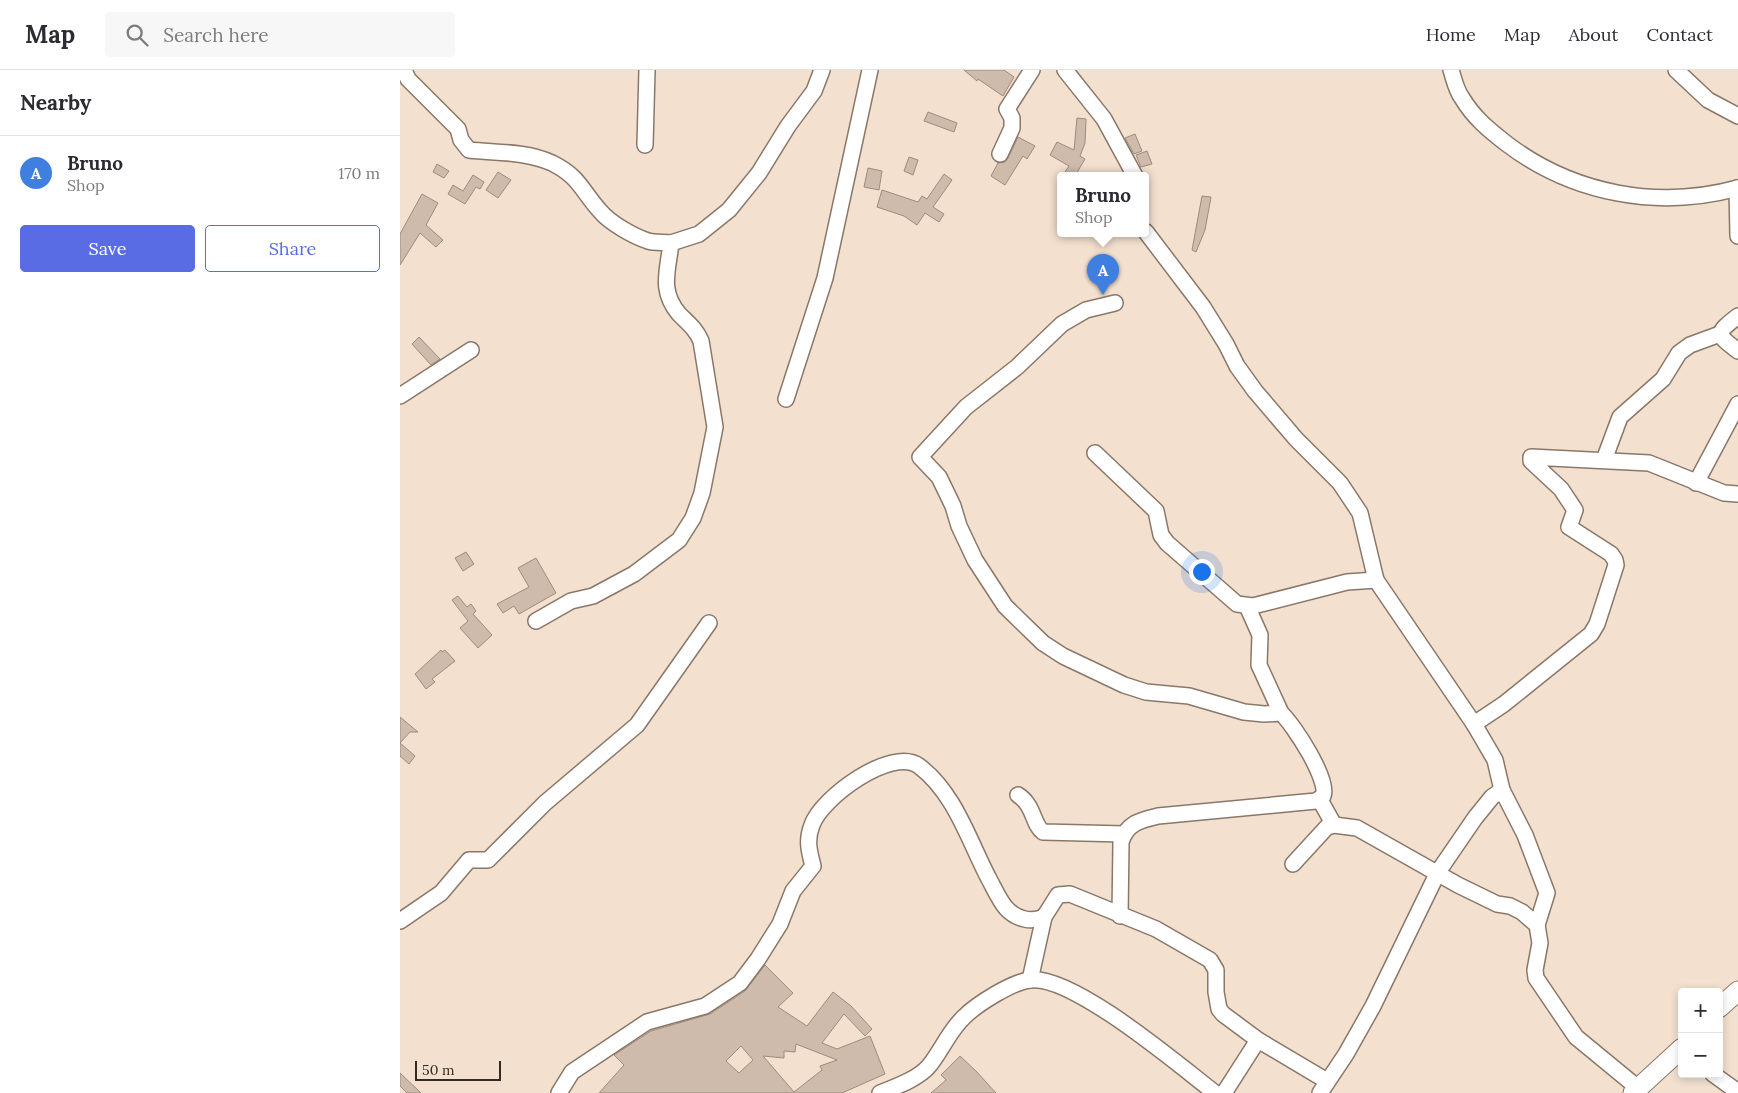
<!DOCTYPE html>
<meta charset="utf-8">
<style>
body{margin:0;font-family:Lora,serif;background:#f7f7f7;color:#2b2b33}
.controls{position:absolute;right:15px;bottom:15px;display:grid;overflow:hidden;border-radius:5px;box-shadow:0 2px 8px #0003}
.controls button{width:45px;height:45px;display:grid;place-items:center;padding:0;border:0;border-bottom:1px solid #e1e1e2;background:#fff;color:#2b2b33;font:25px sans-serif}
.scale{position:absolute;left:15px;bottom:12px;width:86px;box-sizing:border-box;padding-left:5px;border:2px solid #322a24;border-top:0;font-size:14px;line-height:18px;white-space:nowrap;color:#322a24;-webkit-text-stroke:4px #f3e0cf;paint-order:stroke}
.you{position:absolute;left:801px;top:501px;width:18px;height:18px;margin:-12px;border:4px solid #fff;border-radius:50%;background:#1a73e8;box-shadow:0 0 0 8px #1a73e833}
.badge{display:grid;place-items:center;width:32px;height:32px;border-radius:50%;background:#596ce3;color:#fff;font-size:16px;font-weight:700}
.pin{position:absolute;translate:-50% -41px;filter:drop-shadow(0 1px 2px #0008)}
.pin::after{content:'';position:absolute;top:26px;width:18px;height:15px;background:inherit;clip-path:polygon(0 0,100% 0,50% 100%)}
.popup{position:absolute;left:657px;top:102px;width:92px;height:65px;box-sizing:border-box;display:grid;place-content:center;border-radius:5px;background:#fff;filter:drop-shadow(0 1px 4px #0005);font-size:16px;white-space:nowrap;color:#7c7c81}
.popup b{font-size:19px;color:#2b2b33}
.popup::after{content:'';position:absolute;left:50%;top:100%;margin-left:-10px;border:10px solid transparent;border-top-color:#fff}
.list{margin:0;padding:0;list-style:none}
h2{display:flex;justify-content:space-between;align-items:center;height:65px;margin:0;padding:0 20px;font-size:21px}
h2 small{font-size:16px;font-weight:400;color:#7c7c81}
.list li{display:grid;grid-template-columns:32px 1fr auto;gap:15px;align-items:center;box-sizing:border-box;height:75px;padding:0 20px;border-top:1px solid #e1e1e2}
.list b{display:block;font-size:19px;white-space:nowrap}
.list p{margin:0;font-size:16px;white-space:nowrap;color:#7c7c81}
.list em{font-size:16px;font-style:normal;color:#7c7c81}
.actions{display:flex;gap:10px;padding:15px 20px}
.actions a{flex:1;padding:11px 0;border:1px solid #596ce3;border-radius:5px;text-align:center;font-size:18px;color:#596ce3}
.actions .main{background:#596ce3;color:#fff}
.icon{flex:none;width:28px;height:28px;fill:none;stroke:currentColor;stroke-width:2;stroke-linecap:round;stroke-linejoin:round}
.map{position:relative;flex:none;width:1338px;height:1023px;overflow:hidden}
header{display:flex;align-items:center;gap:30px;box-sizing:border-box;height:70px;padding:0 25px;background:#fff;border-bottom:1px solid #e1e1e2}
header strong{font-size:24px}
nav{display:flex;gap:28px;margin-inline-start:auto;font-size:18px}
.search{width:350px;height:45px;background:#f7f7f7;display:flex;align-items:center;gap:12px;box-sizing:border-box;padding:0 18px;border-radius:5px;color:#7c7c81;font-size:19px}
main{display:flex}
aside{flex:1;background:#fff}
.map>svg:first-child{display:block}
.building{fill:#cebbac;stroke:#9d8b7c;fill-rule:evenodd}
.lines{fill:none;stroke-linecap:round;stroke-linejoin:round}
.minor-casing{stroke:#897869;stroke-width:18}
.major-casing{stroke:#897869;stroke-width:21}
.minor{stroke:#fff;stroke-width:15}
.major{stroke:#fff;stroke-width:19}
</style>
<header>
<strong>Map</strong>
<div class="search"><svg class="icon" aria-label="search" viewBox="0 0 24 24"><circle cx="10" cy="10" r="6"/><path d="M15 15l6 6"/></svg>Search here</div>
<nav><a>Home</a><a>Map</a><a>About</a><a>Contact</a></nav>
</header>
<main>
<aside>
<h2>Nearby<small></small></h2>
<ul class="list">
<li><span class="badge" style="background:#3f7fe0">A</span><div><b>Bruno</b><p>Shop</p></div><em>170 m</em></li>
</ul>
<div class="actions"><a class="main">Save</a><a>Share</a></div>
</aside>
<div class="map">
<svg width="1338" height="1023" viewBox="0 0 1338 1023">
<rect width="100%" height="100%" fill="#f3e0cf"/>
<g class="building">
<polygon points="564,0 604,0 614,7 603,26 578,9 577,11"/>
<polygon points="528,42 557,53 554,62 524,51"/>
<polygon points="677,48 686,49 685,73 680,86 685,89 675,106 671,106 665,102 669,96 650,85 657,72 674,80"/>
<polygon points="735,64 742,81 734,84 725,68"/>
<polygon points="618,67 635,76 627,89 623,86 605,115 591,106 598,93 605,92 608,88"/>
<polygon points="747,81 752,94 741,97 736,85"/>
<polygon points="509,87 518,90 513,105 504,101"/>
<polygon points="37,94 49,101 44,108 33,102"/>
<polygon points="468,98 482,101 479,120 464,117"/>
<polygon points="98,102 111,110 98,128 86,120"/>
<polygon points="544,104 552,110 533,137 544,144 539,152 525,143 517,155 504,146 477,137 482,120 518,132 522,126 527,129"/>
<polygon points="73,105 84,112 80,119 76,117 65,134 48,124 53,115 63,121"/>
<polygon points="22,124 38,133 26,155 43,170 36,177 20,163 0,195 0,164"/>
<polygon points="802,126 811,127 805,160 796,182 792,180"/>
<polygon points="19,267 40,289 31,295 12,274"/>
<polygon points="66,482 74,494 63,501 55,488"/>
<polygon points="136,488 156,523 119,544 114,536 103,543 97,534 129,517 118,498"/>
<polygon points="58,526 67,537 71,534 76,541 73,544 92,565 78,578 60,558 68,551 52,530"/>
<polygon points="41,580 42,582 45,580 55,591 32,609 35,612 26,619 15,604"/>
<polygon points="0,647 18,662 10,662 0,673 15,686 9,694 0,686"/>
<path d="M 365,895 L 393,923 L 378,937 L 407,956 L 433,922 L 451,936 L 472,959 L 465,966 L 444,944 L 422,973 L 437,979 L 470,966 L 485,1004 L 442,1023 L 199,1023 L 224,995 L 214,985 L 251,961 L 310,944 L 345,921 ZM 396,974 L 437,990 L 420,996 L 422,1000 L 394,1022 L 363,986 L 384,988 L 384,981 L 395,982 ZM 341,976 L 353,990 L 339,1003 L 326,991 Z"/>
<polygon points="560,986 576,1001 596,1023 531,1023 546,1010 541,1005"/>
<polygon points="0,1003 21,1023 7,1023 0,1016"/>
</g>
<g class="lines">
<defs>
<g id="minor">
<path d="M 4,0 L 8,9 L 58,59 L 61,70 L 69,80 C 97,83 125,81 152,93 C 180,107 181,120 200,141 C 210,153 233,166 248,171 C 255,173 264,172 271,173 C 268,201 259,220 279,244 C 288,253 296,259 301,271 L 315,357 L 302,423 L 293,448 L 279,470 L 234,504 L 193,526 L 171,531 L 136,551"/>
<polyline points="665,0 704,49 735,106"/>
<path d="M 1051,0 C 1054,9 1056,20 1062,28 C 1074,48 1089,60 1107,74 C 1173,124 1258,140 1338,118"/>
<polyline points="1276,0 1308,30 1338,46"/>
<polyline points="245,75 247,0"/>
<polyline points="600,84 612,58 612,48 607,39 632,0"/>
<polyline points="1337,118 1338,166"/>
<polyline points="746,162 803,237 826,274 837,296 855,321 896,369 940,413 960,443 976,510 1074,654 1095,690 1102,720 1125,765 1147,823 1137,855"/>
<polyline points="271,173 299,164 329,140 359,103 388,56 414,21 422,0"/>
<path d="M 715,233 L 686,240 L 662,254 L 617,297 L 566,337 L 520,387 L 539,407 L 553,436 L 559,456 L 575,490 L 605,536 L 643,573 L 663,586 L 724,615 L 746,622 L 789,626 L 844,642 L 864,644 L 881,643 C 894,655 930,711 923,726 L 916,731 L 758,746 C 741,750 727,753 721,772 L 720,846"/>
<path d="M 1338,246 C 1315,264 1316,264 1338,281"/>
<polyline points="0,326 71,280"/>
<polyline points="386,329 425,208 470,0"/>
<polyline points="695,383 756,441 761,465 767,473 837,534 853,536 947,512 976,510"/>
<polyline points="1204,390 1220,347 1263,309 1279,283 1290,275 1320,264"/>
<polyline points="1296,413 1338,334"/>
<polyline points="847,536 860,565 859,595 881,643"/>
<polyline points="1074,654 1104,634 1191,564 1197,554 1216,495 1215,490 1211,484 1169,457 1175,440 1161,419 1131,391 1131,387 1249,393 1324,423 1338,424"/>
<path d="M 618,725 C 634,735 633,755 643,762 L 724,764"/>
<polyline points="920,730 934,755"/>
<polyline points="893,794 927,757 934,755 957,758 1058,815 1097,834 1110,836 1122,842 1137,855 1140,873 1135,900 1136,908 1176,967 1238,1018"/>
<polyline points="0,851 41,823 69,790 88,790 145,733 237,655 309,553"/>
<polyline points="630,910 644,847 658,825 670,824 756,859 810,890 816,900 816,922 819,939 823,944 858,970 927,1011"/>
<polyline points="1313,1004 1338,1022"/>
<path d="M 159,1023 L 172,1002 L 247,952 L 305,936 L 340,913 L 358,889 L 380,854 L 393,821 L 413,796 C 409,781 406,770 412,755 C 421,728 492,676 519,696 C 555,723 569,771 589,809 C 594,818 599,830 606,838 C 616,849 631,853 644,847"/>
<path d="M 480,1023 C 495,1017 518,1009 529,996 C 542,980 549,961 564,947 C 577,934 612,912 630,910 C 672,904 780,996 815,1023"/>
<polyline points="824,1023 858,970"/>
<polyline points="920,1023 946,984 973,936 1038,802 1075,748 1092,727 1102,720"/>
</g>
<g id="major">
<polyline points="1319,938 1338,921"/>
<polyline points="1233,1023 1282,978"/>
</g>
</defs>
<use href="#minor" class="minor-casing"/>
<use href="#major" class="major-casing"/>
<use href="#minor" class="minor"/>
<use href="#major" class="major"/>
</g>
</svg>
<div class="controls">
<button>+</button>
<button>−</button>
</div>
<div class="scale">50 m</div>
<div class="you"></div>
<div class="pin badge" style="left:703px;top:225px;background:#3f7fe0">A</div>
<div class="popup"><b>Bruno</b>Shop</div>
</div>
</main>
